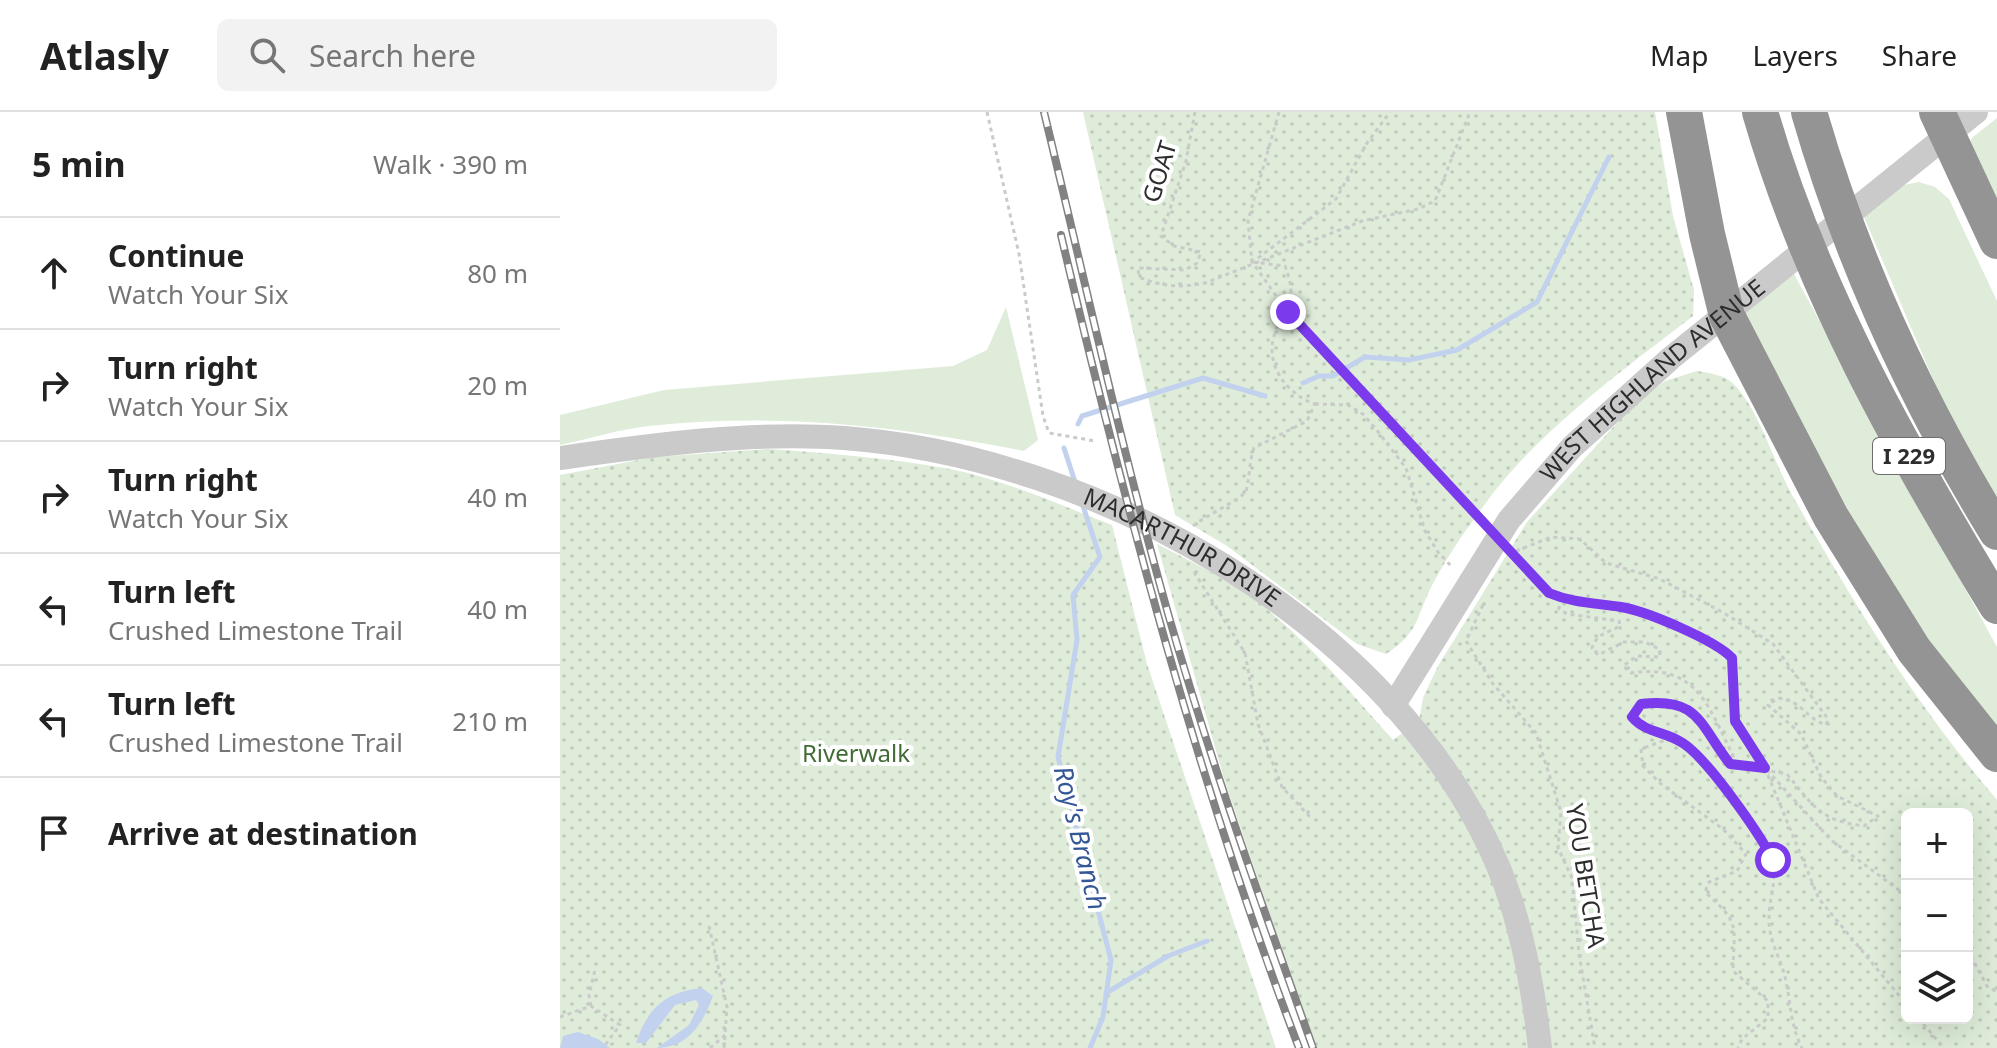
<!DOCTYPE html>
<meta charset="utf-8">
<style>
body{margin:0;font-family:"Noto Sans",sans-serif;background:#f2f2f2;color:#222}
.controls{position:absolute;right:24px;bottom:24px;display:grid;overflow:hidden;border-radius:12px;box-shadow:0 8px 32px #0002}
.controls button{width:72px;height:72px;display:grid;place-items:center;padding:0;border:0;border-bottom:2px solid #e0e0e0;background:#fff;color:#222;font:40px sans-serif}
.stop{position:absolute;width:24px;height:24px;margin:-18px;border:6px solid #7c3aed;border-radius:50%;background:#fff}
.stop.end{background:#7c3aed;border-color:#fff;box-shadow:0 2px 8px #0008}
.list{margin:0;padding:0;list-style:none}
h2{display:flex;justify-content:space-between;align-items:center;height:104px;margin:0;padding:0 32px;font-size:34px}
h2 small{font-size:26px;font-weight:400;color:#767676}
.list li{display:grid;grid-template-columns:52px 1fr auto;gap:24px;align-items:center;box-sizing:border-box;height:112px;padding:0 32px;border-top:2px solid #e0e0e0}
.list b{display:block;font-size:30px;white-space:nowrap}
.list p{margin:0;font-size:26px;white-space:nowrap;color:#767676}
.list em{font-size:26px;font-style:normal;color:#767676}
.icon{flex:none;width:44px;height:44px;fill:none;stroke:currentColor;stroke-width:2;stroke-linecap:round;stroke-linejoin:round}
.map{position:relative;flex:none;width:1437px;height:936px;overflow:hidden}
header{display:flex;align-items:center;gap:48px;box-sizing:border-box;height:112px;padding:0 40px;background:#fff;border-bottom:2px solid #e0e0e0}
header strong{font-size:38px}
nav{display:flex;gap:44px;margin-inline-start:auto;font-size:28px}
.search{width:560px;height:72px;background:#f2f2f2;display:flex;align-items:center;gap:20px;box-sizing:border-box;padding:0 28px;border-radius:12px;color:#767676;font-size:30px}
main{display:flex}
aside{flex:1;background:#fff}
.map>svg:first-child{display:block}
.grass{fill:#deecd9}
.park{fill:url(#park-dots);fill-rule:evenodd}
.water{fill:#c2d2ee}
.lines{fill:none;stroke-linecap:round;stroke-linejoin:round}
.stream{stroke:#c2d2ee;stroke-width:5}
.path{stroke:#cacaca;stroke-width:3;stroke-dasharray:4 4;stroke-linecap:butt}
.minor{stroke:#cacaca;stroke-width:24}
.highway{stroke:#949494;stroke-width:36}
.rail-casing{stroke:#828282;stroke-width:8}
.rail{stroke:#fff;stroke-width:5;stroke-dasharray:15;stroke-linecap:butt}
.route{stroke:#7c3aed;stroke-width:10}
.labels{text-anchor:middle;stroke-width:8;stroke-linejoin:round;paint-order:stroke}
.shield{fill:#fff;stroke:#6c6c6c;stroke-width:2}
.shield-label{font-size:22px;font-weight:bold;fill:#2d2d2d}
.street-label{font-size:24px;fill:#2d2d2d;stroke:#fff}
.park-label{font-size:24px;fill:#426c36;stroke:#fff}
.water-label{font-size:26px;font-style:italic;fill:#345796;stroke:#fff}
</style>
<header>
<strong>Atlasly</strong>
<div class="search"><svg class="icon" aria-label="search" viewBox="0 0 24 24"><circle cx="10" cy="10" r="6"/><path d="M15 15l6 6"/></svg>Search here</div>
<nav><a>Map</a><a>Layers</a><a>Share</a></nav>
</header>
<main>
<aside>
<h2>5 min<small>Walk · 390 m</small></h2>
<ul class="list">
<li><svg class="icon" aria-label="ahead" viewBox="0 0 24 24"><path d="M12 20V5M6 11l6-6 6 6"/></svg><div><b>Continue</b><p>Watch Your Six</p></div><em>80 m</em></li>
<li><svg class="icon" aria-label="right" viewBox="0 0 24 24"><path d="M7 20v-9h11M14 6l5 5-5 5"/></svg><div><b>Turn right</b><p>Watch Your Six</p></div><em>20 m</em></li>
<li><svg class="icon" aria-label="right" viewBox="0 0 24 24"><path d="M7 20v-9h11M14 6l5 5-5 5"/></svg><div><b>Turn right</b><p>Watch Your Six</p></div><em>40 m</em></li>
<li><svg class="icon" aria-label="left" viewBox="0 0 24 24"><path d="M17 20v-9H6M10 6l-5 5 5 5"/></svg><div><b>Turn left</b><p>Crushed Limestone Trail</p></div><em>40 m</em></li>
<li><svg class="icon" aria-label="left" viewBox="0 0 24 24"><path d="M17 20v-9H6M10 6l-5 5 5 5"/></svg><div><b>Turn left</b><p>Crushed Limestone Trail</p></div><em>210 m</em></li>
<li><svg class="icon" aria-label="arrive" viewBox="0 0 24 24"><path d="M6 21V4h12l-3 4 3 4H6"/></svg><div><b>Arrive at destination</b></div></li>
</ul>
</aside>
<div class="map">
<svg width="1437" height="936" viewBox="0 0 1437 936">
<defs>
<pattern id="park-dots" width="8" height="8" patternUnits="userSpaceOnUse" patternTransform="scale(2)"><rect width="8" height="8" fill="#deecd9"/><path d="M2 2h.1M6 6h.1" fill="none" stroke="#bfcbbb" stroke-width="1.8" stroke-linecap="round"/></pattern>
</defs>
<rect width="100%" height="100%" fill="#fff"/>
<g class="grass">
<polygon points="1437,6 1437,112 1404,39 1413,25"/>
<polygon points="1359,70 1375,75 1389,87 1437,189 1437,391 1378,279 1304,105 1344,73"/>
<polygon points="1234,162 1437,535 1437,649 1391,595 1182,201"/>
<path d="M 446,195 L 478,328 L 464,339 C 337,314 218,300 89,314 C 59,317 29,327 0,333 L 0,303 L 104,278 L 393,254 L 427,238 Z"/>
</g>
<g class="park">
<path d="M 523,0 L 1095,0 L 1113,104 L 1134,178 L 1133,204 C 1063,258 977,320 925,392 C 907,416 889,442 875,468 C 856,501 862,519 826,542 L 797,532 L 667,434 L 615,403 Z"/>
<path d="M 1137,259 C 1154,262 1168,263 1179,278 C 1201,305 1214,350 1231,381 C 1292,489 1356,593 1437,688 L 1437,936 L 755,936 L 665,670 L 597,432 C 630,449 664,465 694,487 C 746,526 789,579 833,628 L 859,609 L 863,586 L 878,554 L 967,410 L 1077,289 L 1105,269 ZM 1347,702 L 1407,702 L 1407,906 L 1347,906 Z"/>
<path d="M 207,337 C 268,341 330,346 390,357 C 445,368 500,393 552,413 L 587,552 L 716,936 L 0,936 L 0,363 L 94,345 Z"/>
</g>
<g class="water">
<path d="M 142,876 L 153,884 C 143,911 128,936 97,936 L 129,913 L 139,893 L 136,888 L 115,893 L 86,931 L 76,931 C 88,895 106,880 142,876 Z"/>
<polygon points="18,920 38,927 50,936 0,936 3,924"/>
</g>
<g class="lines">
<g class="stream">
<polyline points="743,271 759,264 773,264 805,245 849,248 897,238 977,190 1049,45"/>
<polyline points="518,312 522,304 643,266 705,284"/>
<polyline points="504,336 516,373"/>
<polyline points="523,394 540,445 513,483 517,528 498,645 551,848 543,905 530,936"/>
<polyline points="546,881 608,844 647,829"/>
</g>
<g class="path">
<polyline points="427,0 459,142 483,304 489,321 535,329"/>
<path d="M 635,0 L 626,49 L 601,124 L 614,134 L 641,140 L 637,151 L 625,158 L 578,156 L 579,165 C 602,175 620,176 645,171 L 802,109 L 858,97 L 875,89 L 910,0"/>
<polyline points="719,0 688,109 692,150 732,206 794,267 924,411"/>
<polyline points="698,146 776,87 807,31 830,0"/>
<polyline points="755,292 788,293 803,302 816,317 846,356 865,419 878,440 893,456"/>
<path d="M 633,414 C 645,404 682,387 686,379 C 689,371 689,350 694,336 L 747,309 L 755,292 C 728,283 705,254 714,224 C 723,192 740,193 725,154 L 692,150"/>
<path d="M 956,439 L 991,425 L 1020,427 L 1046,451 L 1100,467 L 1164,501 L 1213,532 L 1268,607 L 1266,613 C 1245,606 1243,589 1218,586 L 1208,593 L 1241,622 L 1261,665 L 1277,684 L 1318,704 L 1304,714 C 1261,709 1254,695 1227,662 L 1170,652 C 1139,612 1139,585 1081,592 L 1072,605 C 1086,621 1102,620 1120,629 C 1141,640 1201,721 1211,744 C 1219,764 1209,786 1209,805 C 1208,827 1220,845 1225,865 C 1231,890 1230,913 1242,936"/>
<polyline points="954,443 989,481 1013,491 1065,496 1160,533 1172,546 1175,609 1205,656 1259,787 1347,893"/>
<polyline points="634,460 685,541 698,612 722,675 750,705"/>
<path d="M 1000,486 L 999,497 L 1007,502 L 1059,509 L 1060,514 C 1048,521 1037,521 1032,536 L 1038,543 L 1064,530 L 1085,530 L 1099,537 L 1100,545 L 1077,544 L 1063,554 L 1071,561 C 1142,550 1150,602 1178,653"/>
<polyline points="923,493 906,529 933,572 976,621 1001,700 998,736 1012,766 1019,842 1035,936"/>
<path d="M 1111,626 L 1081,637 L 1083,654 L 1101,672 L 1163,717 L 1186,742 L 1177,759 L 1149,770 L 1145,780 C 1181,812 1174,812 1173,859 L 1208,889 L 1208,906 L 1182,927 L 1178,936"/>
<polyline points="1207,658 1271,728 1347,784"/>
<polyline points="149,814 167,895 164,936"/>
<polyline points="1407,837 1427,874 1437,880"/>
<polyline points="31,894 29,883 35,858"/>
<polyline points="0,905 31,894 60,913 43,936"/>
<polyline points="1358,906 1384,936"/>
<polyline points="150,936 165,923"/>
</g>
<g class="minor">
<path id="s1" d="M 0,346 C 91,333 193,319 284,326 C 538,345 835,511 938,754 C 962,811 973,875 980,936"/>
<path id="s2" d="M 833,594 L 949,408 L 1012,335 L 1111,246 L 1416,0"/>
</g>
<g class="highway">
<polyline points="1124,0 1147,122 1167,204 1271,405 1354,538 1437,642"/>
<path d="M 1200,0 C 1251,177 1342,338 1437,494"/>
<path d="M 1249,0 C 1292,149 1356,288 1437,420"/>
<polyline points="1377,0 1437,129"/>
</g>
<defs>
<g id="rail">
<path d="M 484,0 C 525,169 562,339 609,505 C 651,651 702,793 753,936"/>
<path d="M 501,123 C 566,399 638,671 739,936"/>
</g>
</defs>
<use href="#rail" class="rail-casing"/>
<use href="#rail" class="rail"/>
</g>
<g class="lines">
<path class="route" d="M 728,200 L 989,481 C 1013,491 1035,491 1061,495 C 1086,499 1155,528 1172,546 L 1175,609 L 1205,656 L 1170,652 C 1139,612 1139,585 1081,592 L 1072,605 C 1086,621 1103,619 1121,630 C 1146,644 1199,721 1213,748"/>
</g>
<g class="labels">
<rect class="shield" x="1313" y="326" width="72" height="36" rx="6"/>
<g class="shield-label">
<text x="1349" y="352">I 229</text>
</g>
<g class="street-label">
<text transform="translate(600 60) rotate(-73)" y="8">GOAT</text>
<text dy="8" stroke="none"><textPath href="#s2" startOffset="420">WEST HIGHLAND AVENUE</textPath></text>
<text dy="8" stroke="none"><textPath href="#s1" startOffset="644">MACARTHUR DRIVE</textPath></text>
<text transform="translate(1025 764) rotate(81)" y="8">YOU BETCHA</text>
</g>
<g class="park-label">
<text x="296" y="650">Riverwalk</text>
</g>
<g class="water-label">
<text transform="translate(520 726) rotate(76)" y="9">Roy's Branch</text>
</g>
</g>
</svg>
<div class="controls">
<button>+</button>
<button>−</button>
<button><svg class="icon" aria-label="layers" viewBox="0 0 24 24"><path d="M12 4l9 5-9 5-9-5zM3 14l9 5 9-5"/></svg></button>
</div>
<div class="stop" style="left:1213px;top:748px"></div>
<div class="stop end" style="left:728px;top:200px"></div>
</div>
</main>
